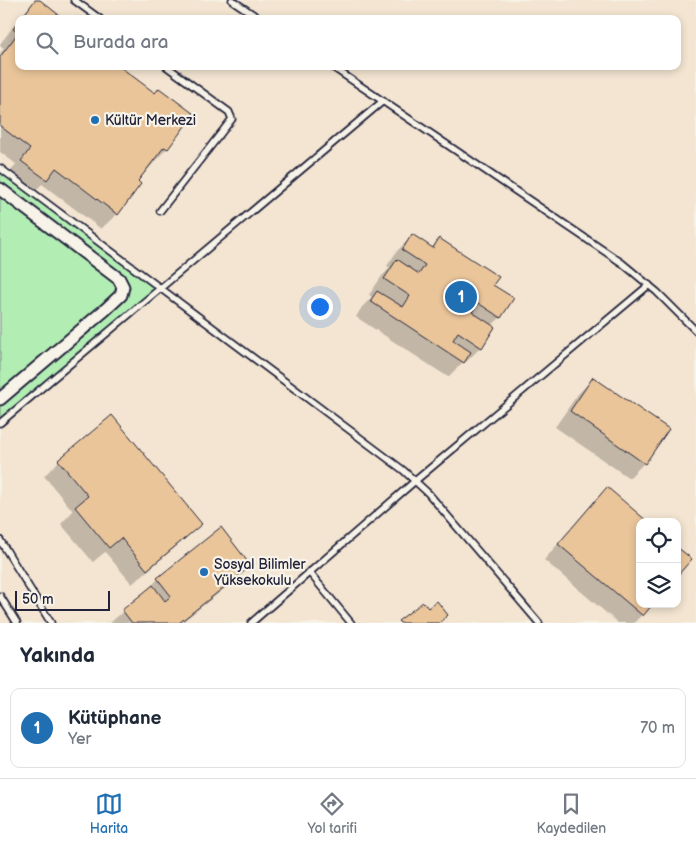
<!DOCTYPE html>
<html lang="tr">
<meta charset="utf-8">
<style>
body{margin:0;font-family:"Balsamiq Sans",sans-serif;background:#f2f2f3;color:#1f2937}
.controls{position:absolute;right:15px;bottom:15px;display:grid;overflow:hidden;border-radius:10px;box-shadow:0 2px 8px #0003}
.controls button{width:45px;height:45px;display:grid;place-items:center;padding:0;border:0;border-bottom:1px solid #e0e1e3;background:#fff;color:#1f2937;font:25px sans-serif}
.scale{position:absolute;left:15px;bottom:12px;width:95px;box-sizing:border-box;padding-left:5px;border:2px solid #22223b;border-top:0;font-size:14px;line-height:18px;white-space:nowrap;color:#22223b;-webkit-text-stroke:4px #f7f3e8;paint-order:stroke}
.you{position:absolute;left:319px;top:306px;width:18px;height:18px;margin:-12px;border:4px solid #fff;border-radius:50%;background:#1a73e8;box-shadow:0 0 0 8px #1a73e833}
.badge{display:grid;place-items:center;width:32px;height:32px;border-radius:50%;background:#1f6fb2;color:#fff;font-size:16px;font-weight:700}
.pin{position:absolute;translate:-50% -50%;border:2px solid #fff;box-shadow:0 1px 5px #0006}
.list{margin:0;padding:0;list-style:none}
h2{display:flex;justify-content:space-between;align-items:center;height:65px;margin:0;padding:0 20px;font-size:21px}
h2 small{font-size:16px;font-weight:400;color:#747a83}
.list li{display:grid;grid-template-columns:32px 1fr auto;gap:15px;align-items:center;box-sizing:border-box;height:80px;margin:0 10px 10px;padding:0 10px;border:1px solid #e0e1e3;border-radius:10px}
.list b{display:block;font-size:19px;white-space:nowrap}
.list p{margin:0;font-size:16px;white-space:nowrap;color:#747a83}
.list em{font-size:16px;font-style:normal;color:#747a83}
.icon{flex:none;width:28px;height:28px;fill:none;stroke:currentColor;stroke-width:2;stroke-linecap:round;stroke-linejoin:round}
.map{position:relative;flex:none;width:696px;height:623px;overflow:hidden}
.search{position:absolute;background:#fff;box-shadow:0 2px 8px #0003;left:15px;right:15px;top:15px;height:55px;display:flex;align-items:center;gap:12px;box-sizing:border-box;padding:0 18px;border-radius:10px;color:#747a83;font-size:19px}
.sheet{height:155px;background:#fff}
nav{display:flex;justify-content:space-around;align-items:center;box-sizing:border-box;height:70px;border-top:1px solid #e0e1e3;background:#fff;font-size:14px;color:#747a83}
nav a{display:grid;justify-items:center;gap:2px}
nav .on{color:#1f6fb2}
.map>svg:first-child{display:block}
.built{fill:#f3e5d1;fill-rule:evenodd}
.green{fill:#b2eeb4;stroke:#6a8878}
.shadow{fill:#0003}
.building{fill:#eac59a;stroke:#22223b}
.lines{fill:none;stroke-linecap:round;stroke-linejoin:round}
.lane-casing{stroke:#22223b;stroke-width:9}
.street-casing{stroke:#22223b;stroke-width:15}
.lane{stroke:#f7f3e8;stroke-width:5.5}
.street{stroke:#f7f3e8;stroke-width:11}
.poi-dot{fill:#1f6fb2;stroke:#f7f3e8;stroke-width:2}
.labels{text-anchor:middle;stroke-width:4.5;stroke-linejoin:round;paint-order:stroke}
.poi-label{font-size:14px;fill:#22223b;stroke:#f7f3e8;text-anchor:start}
</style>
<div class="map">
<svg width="696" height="623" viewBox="0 0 696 623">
<rect width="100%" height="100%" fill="#f7f3e8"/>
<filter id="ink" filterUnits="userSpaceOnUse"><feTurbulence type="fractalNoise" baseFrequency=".02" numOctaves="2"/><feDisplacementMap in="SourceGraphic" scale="10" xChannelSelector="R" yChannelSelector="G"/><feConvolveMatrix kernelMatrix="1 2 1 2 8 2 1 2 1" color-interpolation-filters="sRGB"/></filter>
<g filter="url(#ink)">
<path class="built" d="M 0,0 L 696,0 L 696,623 L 0,623 ZM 19,19 L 677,19 L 677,66 L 19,66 ZM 640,522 L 677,522 L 677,604 L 640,604 Z"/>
<polygon class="green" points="0,168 161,288 0,423"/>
<g class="shadow">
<polygon points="36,0 62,19 19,19 19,66 167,148 137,182 139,184 117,214 101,229 42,184 31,195 7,177 16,164 0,152 0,53 4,49 0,46 0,44 22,15"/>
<polygon points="412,236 431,248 439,240 492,285 512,299 500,318 491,326 481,347 466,362 464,361 448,377 356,317 362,307 372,297 369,295 382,276 390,268 387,266 397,251"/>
<polygon points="593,379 644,463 629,478 555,427 578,394"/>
<polygon points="59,461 201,524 185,539 132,584 105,552 93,562 61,524 73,511 44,476"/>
<polygon points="607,488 640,522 640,604 652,604 634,623 618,623 544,560 592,504"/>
<polygon points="249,566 234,581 181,623 110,623 143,594 158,579"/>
</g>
<g class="building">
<polygon points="35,0 40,0 64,19 21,19"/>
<polygon points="19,22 19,66 119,66 155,93 159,88 194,114 168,149 164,147 138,181 141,184 118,215 56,168 47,180 21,161 30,149 0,126 0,57 18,33 13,29"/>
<polygon points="412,234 433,248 439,238 499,277 493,285 514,298 501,318 478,303 472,312 495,327 482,348 458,332 453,340 471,352 464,363 370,301 377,291 403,307 410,296 384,279 397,259 419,274 425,265 402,250"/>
<polygon points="593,377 669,429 645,464 570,411"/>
<polygon points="112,415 202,524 147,570 121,538 109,548 75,507 88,496 58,460"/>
<polygon points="607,487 648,522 640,522 640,604 653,604 643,616 558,544"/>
<polygon points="221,527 251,566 179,623 132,623 122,610 153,585 165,601 171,596 157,578"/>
<polygon points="677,547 692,559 677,576"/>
<polygon points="437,601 448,615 439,623 400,623 398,621 423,602 428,608"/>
</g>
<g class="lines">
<defs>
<g id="lane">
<polyline points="74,0 100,19"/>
<polyline points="232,0 260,19"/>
<polyline points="331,66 622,263 657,292 696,331"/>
<polyline points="0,168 403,470 428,493 539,623"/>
<polyline points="160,211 232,119 229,112 166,66"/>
<polyline points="0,423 383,101"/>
<polyline points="0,540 51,623"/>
<polyline points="309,572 351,623"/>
<polyline points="0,596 17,623"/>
<polyline points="251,623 415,481 649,285"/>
</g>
<polyline id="street" points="0,189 119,279 123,287 121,295 106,309 0,399"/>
</defs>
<use href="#lane" class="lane-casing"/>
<use href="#street" class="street-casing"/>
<use href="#lane" class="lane"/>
<use href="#street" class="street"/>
</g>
</g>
<g class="poi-dot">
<circle cx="95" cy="120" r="5"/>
<circle cx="204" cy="572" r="5"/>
</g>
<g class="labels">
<g class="poi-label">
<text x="105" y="125">Kültür Merkezi</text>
<text x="214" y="569">Sosyal Bilimler<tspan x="214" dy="16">Yüksekokulu</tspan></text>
</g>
</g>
</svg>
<div class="controls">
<button><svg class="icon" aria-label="locate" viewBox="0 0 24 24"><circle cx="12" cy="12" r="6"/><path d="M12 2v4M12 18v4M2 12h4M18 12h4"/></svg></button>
<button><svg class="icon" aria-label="layers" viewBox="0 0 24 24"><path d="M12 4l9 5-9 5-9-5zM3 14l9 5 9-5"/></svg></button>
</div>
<div class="scale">50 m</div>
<div class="you"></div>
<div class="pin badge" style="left:461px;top:297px">1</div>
<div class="search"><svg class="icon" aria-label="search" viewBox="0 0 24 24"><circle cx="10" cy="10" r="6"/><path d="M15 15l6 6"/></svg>Burada ara</div>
</div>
<section class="sheet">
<h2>Yakında<small></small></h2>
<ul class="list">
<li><span class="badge">1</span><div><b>Kütüphane</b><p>Yer</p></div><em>70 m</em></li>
</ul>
</section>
<nav>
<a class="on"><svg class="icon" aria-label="map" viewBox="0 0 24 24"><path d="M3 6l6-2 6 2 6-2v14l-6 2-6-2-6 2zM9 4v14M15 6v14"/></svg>Harita</a>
<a><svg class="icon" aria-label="directions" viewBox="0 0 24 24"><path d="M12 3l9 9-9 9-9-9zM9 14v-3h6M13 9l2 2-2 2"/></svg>Yol tarifi</a>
<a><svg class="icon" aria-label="saved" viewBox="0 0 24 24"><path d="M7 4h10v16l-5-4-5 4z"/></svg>Kaydedilen</a>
</nav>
